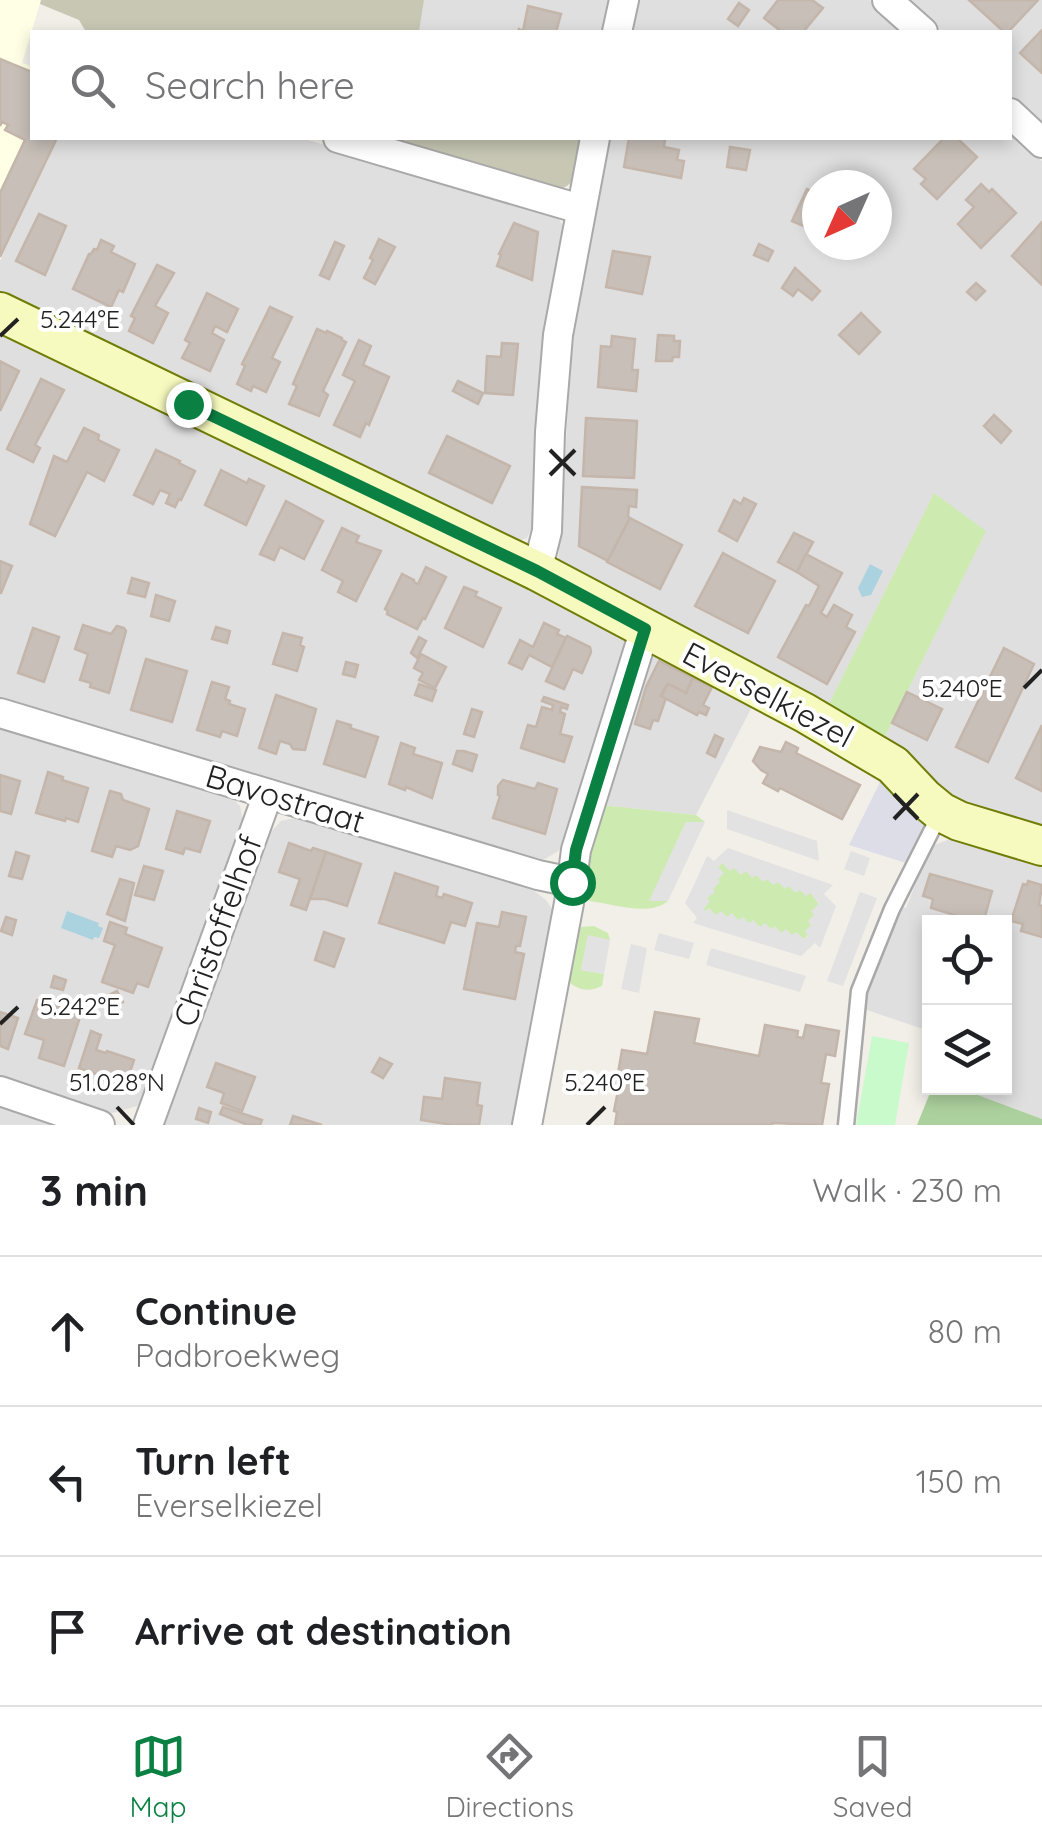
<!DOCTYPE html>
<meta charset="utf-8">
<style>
body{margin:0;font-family:Quicksand,sans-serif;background:#f6f6f6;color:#202124}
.controls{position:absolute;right:30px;bottom:30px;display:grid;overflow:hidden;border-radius:0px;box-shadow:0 5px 15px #0003}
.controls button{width:90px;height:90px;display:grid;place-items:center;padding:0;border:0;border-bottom:2px solid #e0e0e0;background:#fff;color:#202124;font:50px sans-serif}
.compass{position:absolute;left:802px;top:170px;width:90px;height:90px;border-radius:50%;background:#fff;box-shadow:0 5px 15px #0003;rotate:225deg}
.stop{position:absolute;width:30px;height:30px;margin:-22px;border:8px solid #0b8043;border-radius:50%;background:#fff}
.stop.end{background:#0b8043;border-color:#fff;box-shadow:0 2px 10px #0008}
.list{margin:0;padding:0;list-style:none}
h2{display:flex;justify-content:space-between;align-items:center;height:130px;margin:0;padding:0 40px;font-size:42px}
h2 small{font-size:32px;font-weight:400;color:#757577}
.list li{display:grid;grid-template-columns:65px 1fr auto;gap:30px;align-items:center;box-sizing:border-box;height:150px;padding:0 40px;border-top:2px solid #e0e0e0}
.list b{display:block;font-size:38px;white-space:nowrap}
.list p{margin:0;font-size:32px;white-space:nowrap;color:#757577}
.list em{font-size:32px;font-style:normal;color:#757577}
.icon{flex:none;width:55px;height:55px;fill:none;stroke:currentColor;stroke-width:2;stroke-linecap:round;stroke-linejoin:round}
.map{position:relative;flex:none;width:1042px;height:1125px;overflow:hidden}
.search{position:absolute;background:#fff;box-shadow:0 5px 15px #0003;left:30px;right:30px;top:30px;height:110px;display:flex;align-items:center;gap:25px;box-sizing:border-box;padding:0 35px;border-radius:0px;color:#757577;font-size:38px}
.sheet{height:580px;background:#fff}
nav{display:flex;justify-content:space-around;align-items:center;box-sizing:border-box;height:140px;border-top:2px solid #e0e0e0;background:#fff;font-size:28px;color:#757577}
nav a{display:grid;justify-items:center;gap:5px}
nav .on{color:#0b8043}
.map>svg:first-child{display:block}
.residential{fill:#e0dfdf;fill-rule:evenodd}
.education{fill:#ffffe5}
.construction{fill:#c7c7b4}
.grass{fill:#cdebb0}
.forest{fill:#add19e}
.park{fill:#c8facc}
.parking{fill:#e2e2e2;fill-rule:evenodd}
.plaza{fill:#dddde8}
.water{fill:#aad3df}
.building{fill:#c7bfb8;stroke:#c4b6ab;stroke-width:2.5}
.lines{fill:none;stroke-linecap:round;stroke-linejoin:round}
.lane-casing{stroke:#a9a9a9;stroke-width:19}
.street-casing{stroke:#a9a9a9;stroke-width:32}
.secondary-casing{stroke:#707d05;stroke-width:42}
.lane{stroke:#fff;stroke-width:14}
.street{stroke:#fff;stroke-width:28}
.secondary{stroke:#f7fabf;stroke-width:38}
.route{stroke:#0b8043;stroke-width:12}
.ticks{fill:none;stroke:#222;stroke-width:4}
.labels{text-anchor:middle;stroke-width:8;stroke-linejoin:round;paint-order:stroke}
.street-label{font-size:32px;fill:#222;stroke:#fff}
.ticks-label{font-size:25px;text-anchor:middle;fill:#222;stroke:#fff;stroke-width:8;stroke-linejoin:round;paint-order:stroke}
</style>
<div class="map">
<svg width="1042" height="1125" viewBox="0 0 1042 1125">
<rect width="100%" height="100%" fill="#f2efe9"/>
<g class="residential">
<polygon points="424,0 609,0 602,32 419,32"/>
<polygon points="639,0 869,0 906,32 632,32"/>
<polygon points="908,0 1042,0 1042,126 1010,96 1010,32 943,32"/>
<path d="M 1010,131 L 1042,161 L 1042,835 L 969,814 L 881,745 L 985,532 L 934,494 L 824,714 L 558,563 L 573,333 L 590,225 L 610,138 L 1010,138 ZM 817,185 L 877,185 L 877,245 L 817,245 Z"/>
<polygon points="58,138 301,138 548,210 557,216 564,227 564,237 534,523 527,538 510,544 0,302 0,260"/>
<polygon points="0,329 625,632 625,648 563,848 545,859 520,860 0,701"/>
<polygon points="653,652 756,699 696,815 601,805 645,659"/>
<polygon points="0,725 229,795 240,806 244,827 147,1093 137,1106 113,1113 0,1076"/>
<polygon points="303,816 512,880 533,890 546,900 552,909 552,927 513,1125 163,1125 267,836 281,821"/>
<polygon points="964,833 1042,854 1042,1119 959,1088 1004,1088 1004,922 930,922 929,1031 861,1008 863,993 899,906 906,908 930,847"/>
<polygon points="0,1103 65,1125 0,1125"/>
</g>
<polygon class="education" points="0,0 41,0 22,63 32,66 32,138 58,138 0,260"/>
<g class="construction">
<polygon points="41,0 424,0 419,32 86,32 79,20 40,4"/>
<polygon points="369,138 583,138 577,177 567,186 555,192"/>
</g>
<g class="grass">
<polygon points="934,493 986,531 881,745 824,714"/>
<path d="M 601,805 L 696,815 L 705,822 L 686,822 L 650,900 L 668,901 C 649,917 613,904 590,901 L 584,897 L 580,889 Z"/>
<polygon points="722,863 811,893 819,904 808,935 804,939 705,912 703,909 709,902 707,899 717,879 718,867"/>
<path d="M 594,926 L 608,933 L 610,940 L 588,936 L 581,970 L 604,974 L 602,986 C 590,992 578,991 568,981 L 576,930 L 581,927 Z"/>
</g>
<polygon class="forest" points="932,1088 959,1088 1042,1119 1042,1125 917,1125"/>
<polygon class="park" points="872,1036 909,1043 895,1125 856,1125"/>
<g class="parking">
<polygon points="727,810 817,841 819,861 727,829"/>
<polygon points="686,822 705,822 668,901 649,901"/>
<path d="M 728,848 L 833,885 L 824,894 L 836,906 L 820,948 L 815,943 L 801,956 L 693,923 L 697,918 L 685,903 L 694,885 L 706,858 L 708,856 L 714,861 ZM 722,863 L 730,871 L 734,868 L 741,875 L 746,871 L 752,878 L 756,875 L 763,882 L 767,879 L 773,885 L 778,882 L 785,889 L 789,886 L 796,893 L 800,890 L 806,896 L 811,893 L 819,904 L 811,911 L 814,915 L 808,921 L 811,925 L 805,931 L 808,936 L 804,939 L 796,932 L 792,935 L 786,929 L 781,933 L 775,926 L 771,929 L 765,923 L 760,927 L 753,920 L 749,923 L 743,917 L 738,920 L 732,913 L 727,917 L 721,911 L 716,915 L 709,908 L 705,911 L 703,908 L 710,902 L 707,898 L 715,892 L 713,889 L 720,882 L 718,879 L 724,873 L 718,867 Z"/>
<polygon points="851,851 870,858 864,876 844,869"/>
<polygon points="860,892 877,898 843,986 827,981"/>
<polygon points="659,933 694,943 689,959 654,950"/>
<polygon points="588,935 610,940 604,974 581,970"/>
<polygon points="631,944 647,948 639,993 621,989"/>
<polygon points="711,948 806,976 800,992 706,965"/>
</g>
<polygon class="plaza" points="883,776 929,825 906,863 849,845"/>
<g class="water">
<polygon points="870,564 883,571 871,595 862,597 858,588"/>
<polygon points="67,911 99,923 98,926 103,928 99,938 94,937 93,940 61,928"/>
</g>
<g class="building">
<polygon points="778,0 812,0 823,8 803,32 782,32 764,18"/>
<polygon points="969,0 1038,0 1008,32 1004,32"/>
<polygon points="739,3 749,10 738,26 728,19"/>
<polygon points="528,6 561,14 556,32 518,32 519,29 523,31"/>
<polygon points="1042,30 1042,73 1020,53"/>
<polygon points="0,59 32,72 32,138 57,138 0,257 0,193 25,140 5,130 8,125 2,122 0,126"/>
<polygon points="629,138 665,138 664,147 679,150 677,160 684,161 681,178 624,167"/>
<polygon points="944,138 957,138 977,157 937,199 921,184 926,179 914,169"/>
<polygon points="730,147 750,150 746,170 727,167"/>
<polygon points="981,184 989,192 992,189 1016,213 981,248 958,224 974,207 966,200"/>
<polygon points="807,189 817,194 817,210 808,228 792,221"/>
<polygon points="39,214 66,226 45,275 16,261"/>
<polygon points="1042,222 1042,285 1012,256"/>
<polygon points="514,223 538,232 532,280 497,266 501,255 499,254"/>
<polygon points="379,239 395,247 375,284 364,278 373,260 370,258"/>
<polygon points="101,240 114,246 111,252 135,264 123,292 119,290 111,307 73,289 89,254 91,254 94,249 97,250"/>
<polygon points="335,242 344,246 329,279 320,275"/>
<polygon points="759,244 773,251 768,261 754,255"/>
<polygon points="613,251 650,257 642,294 606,287"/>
<polygon points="157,265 174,273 155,306 168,313 153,343 129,331 135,318 131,316"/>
<polygon points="795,268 820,291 812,300 798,289 793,296 782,288"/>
<polygon points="976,283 985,291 976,300 967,292"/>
<polygon points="207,293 238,309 227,332 215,326 212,333 224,340 210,371 182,358 190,343 185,340"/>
<polygon points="270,307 292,317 272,358 280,362 266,392 253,386 251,391 237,384 245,366 242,364"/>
<polygon points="861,313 880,332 859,354 839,335"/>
<polygon points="317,329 326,333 327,331 342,338 342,340 346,342 323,391 328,395 319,416 289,404 297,386 293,384"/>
<polygon points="658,335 674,336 674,341 680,341 679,357 673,357 672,361 656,361"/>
<polygon points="612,336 635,339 632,370 638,370 636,391 598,387 601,346 611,347"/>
<polygon points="359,340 371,346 363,365 389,377 369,425 366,423 360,437 334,425 355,381 343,375"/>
<polygon points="502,343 518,344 513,395 485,393 487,356 501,357"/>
<polygon points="0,361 19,371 0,411"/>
<polygon points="41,379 64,390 35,445 40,448 33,462 7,449"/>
<polygon points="458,381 483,393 478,404 453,391"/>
<polygon points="994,415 1011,431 1001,443 984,426"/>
<polygon points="586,418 637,421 634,478 583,476"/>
<polygon points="84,428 99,435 98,440 119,450 104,481 87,472 55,536 30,524 54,456 67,462"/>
<polygon points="447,436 510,466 492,503 429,473"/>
<polygon points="156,450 180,461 179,463 195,471 181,500 179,499 175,507 166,503 170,494 160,490 153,504 134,495"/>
<polygon points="221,470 247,483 249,479 264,486 246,525 205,505"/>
<polygon points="582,487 637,490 636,507 629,506 628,517 630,518 608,561 579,546"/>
<polygon points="744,498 756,504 737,541 719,531 734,500 741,504"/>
<polygon points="286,501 323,521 304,559 280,547 274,560 260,554"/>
<polygon points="630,518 682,545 660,589 607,562"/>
<polygon points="342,528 359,536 356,542 381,551 356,601 338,592 343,581 322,570"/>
<polygon points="794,533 813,542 797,572 778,562"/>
<polygon points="723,553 775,581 748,633 695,606"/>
<polygon points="806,554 842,573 821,613 827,617 834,605 852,615 846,627 855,632 827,684 778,657 806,605 809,606 819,586 797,572"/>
<polygon points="0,561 12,566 1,593 0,593"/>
<polygon points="426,567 446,577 425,619 423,618 417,629 387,614 388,611 385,609 402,574 414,580 414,582 418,584"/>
<polygon points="132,578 149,583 145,597 128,593"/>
<polygon points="464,587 477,592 475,596 501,608 483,647 445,628"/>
<polygon points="156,595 175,601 169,621 151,616"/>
<polygon points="544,623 559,630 557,634 566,638 552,667 529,655 522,669 509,663 520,640 533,647"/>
<polygon points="83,625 111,634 117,626 124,628 126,631 109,693 90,687 91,683 80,680 88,654 75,649"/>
<polygon points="216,627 230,631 227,643 212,639"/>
<polygon points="33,628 59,637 44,682 18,673"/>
<polygon points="283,633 302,638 300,645 304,647 297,671 273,664"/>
<polygon points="567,636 590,647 591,652 582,673 573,669 564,689 546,681"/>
<polygon points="419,637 426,641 417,658 411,653"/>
<polygon points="1004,648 1034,664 988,762 956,747"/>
<polygon points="421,654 446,667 435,688 419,680 423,673 414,668"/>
<polygon points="146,659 187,671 172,722 131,710"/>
<polygon points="659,661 693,678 686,693 668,684 661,696 666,698 658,721 653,720 650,729 635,724 646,687"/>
<polygon points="346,662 358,665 355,677 343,674"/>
<polygon points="693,678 712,687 703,705 709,708 706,715 699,712 697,715 661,696 668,684 686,693"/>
<polygon points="212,682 229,687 225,699 230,701 229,704 245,709 237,736 222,731 220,737 197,730"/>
<polygon points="419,684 436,690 432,701 415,695"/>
<polygon points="907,692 942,709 927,740 892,723"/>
<polygon points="276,695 316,709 305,750 293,749 290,744 280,741 276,754 259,748"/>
<polygon points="544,697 568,705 567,709 561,707 560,712 565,714 560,734 572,737 564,762 521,748 528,725 536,727 542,707 552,710 553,705 542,701"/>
<polygon points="472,709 482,712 474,737 464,734"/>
<polygon points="337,721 351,725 350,728 378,737 365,777 324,764"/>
<polygon points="1042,725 1042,791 1016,778"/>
<polygon points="715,735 723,739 715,757 707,753"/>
<polygon points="786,742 798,748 796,753 860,785 842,819 780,788 778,791 763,783 768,774 761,770 753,761 760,747 781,752"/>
<polygon points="401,743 415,748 413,754 442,763 432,798 406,787 405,790 389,784"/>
<polygon points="457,751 464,751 477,755 472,771 453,764"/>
<polygon points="48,772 63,777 62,780 88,788 78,822 66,818 65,821 36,813"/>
<polygon points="0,775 20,781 11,814 0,811"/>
<polygon points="503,780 535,789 538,783 557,789 545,834 493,818 500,796 498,795 498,786"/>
<polygon points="110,791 121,794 123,800 149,809 138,846 130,850 116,846 112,857 92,851"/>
<polygon points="177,811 210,821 200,852 185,848 183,854 166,849"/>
<polygon points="289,843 311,851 313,848 326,852 306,910 291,905 300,879 279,872"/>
<polygon points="16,852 29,856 22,879 9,876"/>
<polygon points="326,852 361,864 347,906 325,899 310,899"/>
<polygon points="144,866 163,871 154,900 135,895"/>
<polygon points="395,873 438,887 436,896 442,898 444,894 472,903 465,926 451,922 444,943 379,923"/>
<polygon points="930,874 992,891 984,920 972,917 971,920 931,908 933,899 923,896"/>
<polygon points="120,879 134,883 125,921 107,914"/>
<polygon points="1028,881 1042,885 1039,905 1042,906 1042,937 1021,931 1023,924 1011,921 1023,884 1027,885"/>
<polygon points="502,912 526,917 520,946 516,946 515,952 524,954 515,999 464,989 477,923 499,927"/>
<polygon points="6,917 16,920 12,935 1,931"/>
<polygon points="110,922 127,928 125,934 162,948 148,987 137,983 133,993 102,982 115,945 104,941"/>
<polygon points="324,932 344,939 334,967 315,960"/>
<polygon points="54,976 66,980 63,990 51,987"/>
<polygon points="117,991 123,1002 111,1008 105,997"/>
<polygon points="37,1000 81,1014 64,1066 39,1058 44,1040 25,1034"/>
<polygon points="0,1012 18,1018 8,1049 0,1046"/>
<polygon points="655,1012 699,1019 694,1043 759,1056 765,1025 798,1031 797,1037 803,1038 806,1025 839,1031 835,1056 826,1054 821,1083 829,1084 822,1125 772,1123 772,1125 615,1125 617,1112 614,1111 619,1086 616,1085 622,1050 647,1054"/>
<polygon points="91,1031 101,1035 96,1050 106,1053 107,1051 134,1060 125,1087 98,1078 99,1075 79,1068"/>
<polygon points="380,1058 392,1064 383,1078 372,1072"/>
<polygon points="216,1063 255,1077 242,1111 221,1103 224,1093 207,1087"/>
<polygon points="445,1078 480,1083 477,1105 482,1106 479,1125 453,1125 421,1120 424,1097 442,1099"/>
<polygon points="223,1107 262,1120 260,1125 248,1125 220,1114"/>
<polygon points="199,1108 211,1112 208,1123 196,1119"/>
<polygon points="293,1116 322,1125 290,1125"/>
</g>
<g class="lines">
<defs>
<polyline id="lane" points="846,1125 859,991 892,909 940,814"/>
<g id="street">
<polyline points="887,0 923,32"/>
<polyline points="617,32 624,0"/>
<polyline points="1010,113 1042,143"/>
<polyline points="338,138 580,209"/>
<polyline points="537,571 547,531 550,432 558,335 595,138"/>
<polyline points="0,713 538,875 571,882"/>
<polyline points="0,1091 100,1125"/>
<polyline points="148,1125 268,794"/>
<polyline points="527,1125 569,903 576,850 645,629"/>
</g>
<polyline id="secondary" points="0,312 537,571 805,713 893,765 924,798 941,812 959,821 1042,846"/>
</defs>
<use href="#lane" class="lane-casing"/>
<use href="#street" class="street-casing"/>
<use href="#secondary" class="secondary-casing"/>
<use href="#lane" class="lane"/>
<use href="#street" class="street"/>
<use href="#secondary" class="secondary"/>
</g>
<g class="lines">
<polyline class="route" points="188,404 537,571 645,629 576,850 572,882"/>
</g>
<path class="ticks" d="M 0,336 L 18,319M 550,450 L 575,475M 550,475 L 575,450M 1024,688 L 1042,670M 894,794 L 918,819M 894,819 L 918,794M 0,1024 L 18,1007M 117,1107 L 134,1125M 587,1125 L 605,1107"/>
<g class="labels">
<g class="street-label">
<text transform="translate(768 695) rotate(28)" y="11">Everselkiezel</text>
<text transform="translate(285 799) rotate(17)" y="11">Bavostraat</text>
<text transform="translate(218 931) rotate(-70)" y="11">Christoffelhof</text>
</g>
</g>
<g class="ticks-label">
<text x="80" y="328">5.244°E</text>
<text x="962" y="697">5.240°E</text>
<text x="80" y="1015">5.242°E</text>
<text x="117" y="1091">51.028°N</text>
<text x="605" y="1091">5.240°E</text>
</g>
</svg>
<div class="controls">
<button><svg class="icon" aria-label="locate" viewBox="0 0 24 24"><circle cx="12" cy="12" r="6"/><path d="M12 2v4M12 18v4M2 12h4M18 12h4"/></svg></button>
<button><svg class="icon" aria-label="layers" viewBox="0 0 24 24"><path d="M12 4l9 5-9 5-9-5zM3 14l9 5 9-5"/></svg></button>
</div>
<svg class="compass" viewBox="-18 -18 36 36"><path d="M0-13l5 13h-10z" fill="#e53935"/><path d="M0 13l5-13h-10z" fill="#757577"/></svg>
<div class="stop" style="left:572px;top:882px"></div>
<div class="stop end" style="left:188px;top:404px"></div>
<div class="search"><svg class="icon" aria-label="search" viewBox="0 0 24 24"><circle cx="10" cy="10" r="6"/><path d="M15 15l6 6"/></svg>Search here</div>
</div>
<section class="sheet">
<h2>3 min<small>Walk · 230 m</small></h2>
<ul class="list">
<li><svg class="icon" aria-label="ahead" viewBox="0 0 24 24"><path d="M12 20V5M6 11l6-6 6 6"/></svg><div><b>Continue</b><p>Padbroekweg</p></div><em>80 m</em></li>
<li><svg class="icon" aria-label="left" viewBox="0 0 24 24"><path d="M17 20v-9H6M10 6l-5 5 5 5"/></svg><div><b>Turn left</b><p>Everselkiezel</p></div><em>150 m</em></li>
<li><svg class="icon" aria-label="arrive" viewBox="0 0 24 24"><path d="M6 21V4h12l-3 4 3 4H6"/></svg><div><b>Arrive at destination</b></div></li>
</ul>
</section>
<nav>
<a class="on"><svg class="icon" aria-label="map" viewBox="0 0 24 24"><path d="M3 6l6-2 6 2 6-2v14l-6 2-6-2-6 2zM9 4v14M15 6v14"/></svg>Map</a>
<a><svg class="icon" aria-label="directions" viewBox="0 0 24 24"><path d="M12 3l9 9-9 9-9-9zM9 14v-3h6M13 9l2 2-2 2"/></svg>Directions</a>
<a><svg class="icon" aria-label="saved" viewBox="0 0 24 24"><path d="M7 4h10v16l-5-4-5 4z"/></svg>Saved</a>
</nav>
